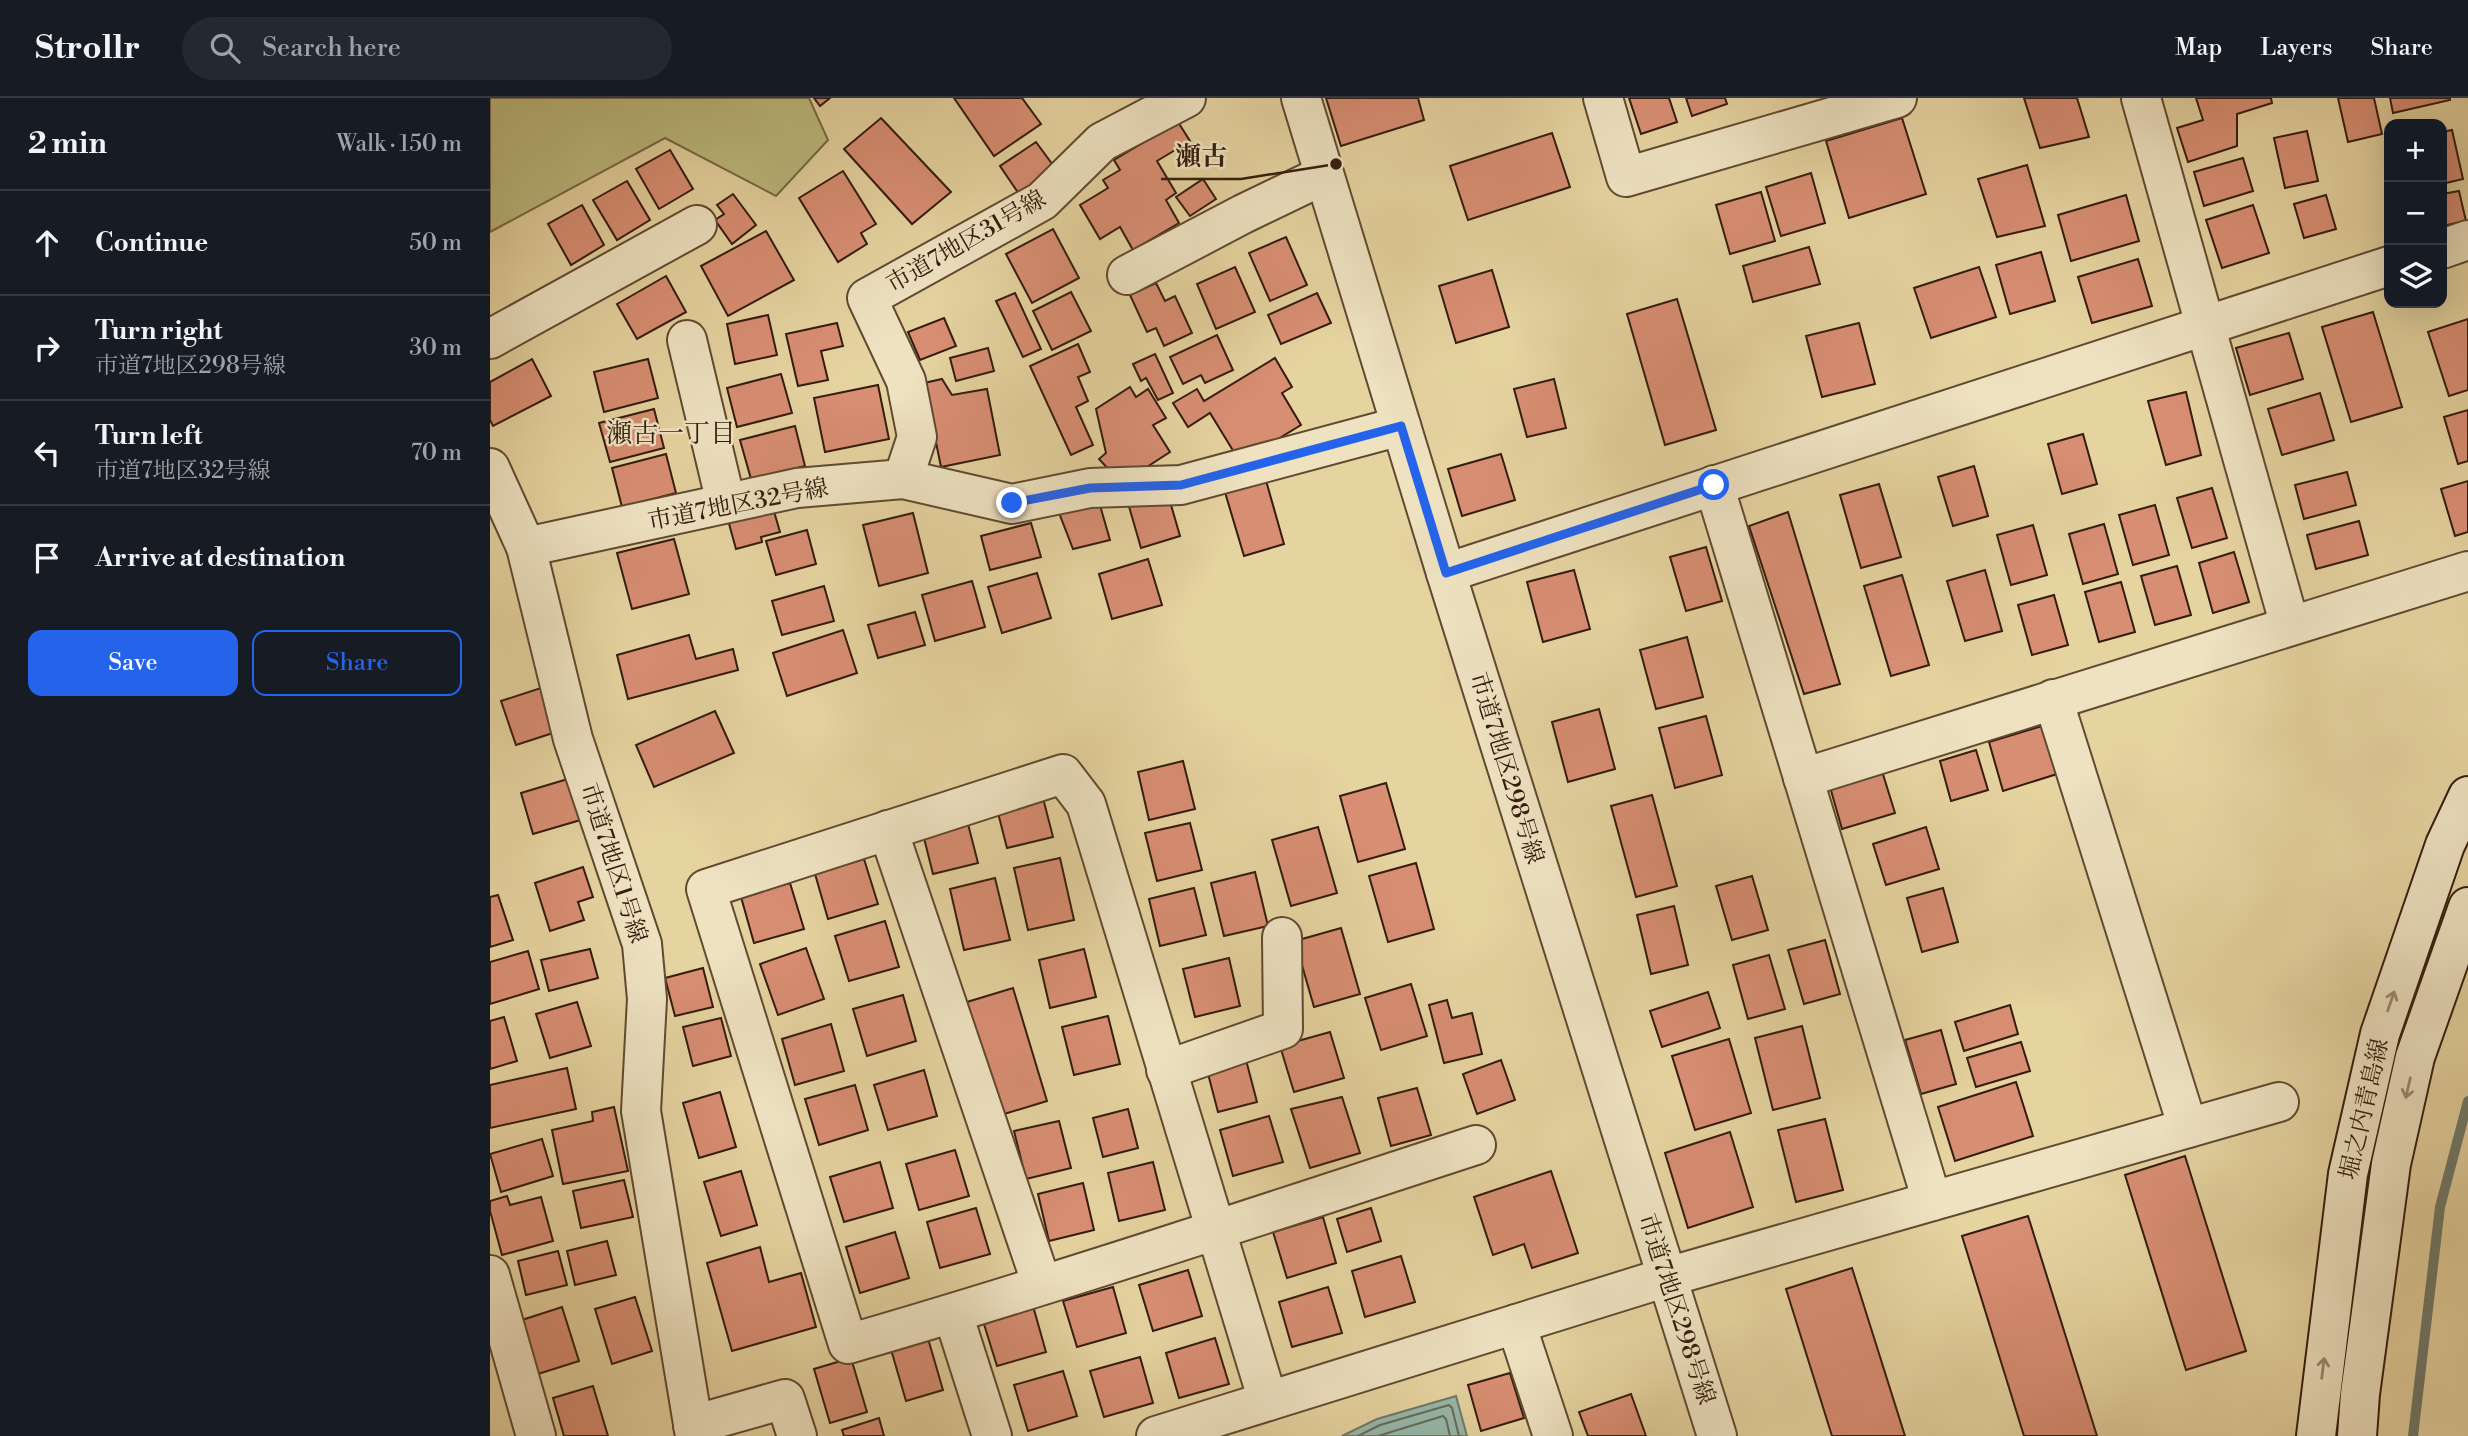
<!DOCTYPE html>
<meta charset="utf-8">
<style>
body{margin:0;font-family:"Libre Bodoni","Noto Serif JP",serif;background:#242831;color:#f1f3f6}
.controls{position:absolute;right:21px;top:21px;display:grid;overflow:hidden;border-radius:14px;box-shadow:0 7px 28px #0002}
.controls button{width:63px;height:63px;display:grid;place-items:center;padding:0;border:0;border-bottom:2px solid #363941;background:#171b24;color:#f1f3f6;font:35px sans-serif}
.stop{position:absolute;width:21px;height:21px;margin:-16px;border:5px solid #2563eb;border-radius:50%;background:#fff}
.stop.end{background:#2563eb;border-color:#fff;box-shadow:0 2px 7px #0008}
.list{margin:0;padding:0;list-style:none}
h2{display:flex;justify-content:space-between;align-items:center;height:91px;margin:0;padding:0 28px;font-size:30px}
h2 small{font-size:23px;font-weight:400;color:#9ea1a6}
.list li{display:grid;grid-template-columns:46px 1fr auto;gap:21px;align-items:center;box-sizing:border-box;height:105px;padding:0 28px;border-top:2px solid #363941}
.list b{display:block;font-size:26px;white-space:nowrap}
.list p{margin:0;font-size:23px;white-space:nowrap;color:#9ea1a6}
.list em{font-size:23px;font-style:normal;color:#9ea1a6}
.actions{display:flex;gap:14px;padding:21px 28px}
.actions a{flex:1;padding:16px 0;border:2px solid #2563eb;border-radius:14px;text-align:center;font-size:24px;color:#2563eb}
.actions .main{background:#2563eb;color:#fff}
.icon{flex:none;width:38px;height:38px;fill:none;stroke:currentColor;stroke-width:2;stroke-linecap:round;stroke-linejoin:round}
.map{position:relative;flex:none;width:1978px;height:1338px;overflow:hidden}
header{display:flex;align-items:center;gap:42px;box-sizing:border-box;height:98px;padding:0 35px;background:#171b24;border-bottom:2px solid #363941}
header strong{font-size:33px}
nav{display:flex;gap:38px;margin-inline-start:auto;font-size:24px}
.search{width:490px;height:63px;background:#242831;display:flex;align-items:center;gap:18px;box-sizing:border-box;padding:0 24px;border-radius:38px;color:#9ea1a6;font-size:26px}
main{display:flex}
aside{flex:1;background:#171b24}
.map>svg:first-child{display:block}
.green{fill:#bcba7e;stroke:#786b45;stroke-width:2}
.water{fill:#96b7a9;stroke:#6f796a;stroke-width:2}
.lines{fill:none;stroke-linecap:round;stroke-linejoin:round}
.shore{stroke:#656a5a;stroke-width:2}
.stream{stroke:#6f796a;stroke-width:10}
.building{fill:#d88e73;stroke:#341c0c;stroke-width:2}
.minor-casing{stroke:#604a31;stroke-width:42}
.tertiary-casing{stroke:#604a31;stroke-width:42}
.secondary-casing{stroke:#341c0c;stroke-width:42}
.minor{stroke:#eee2c1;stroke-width:38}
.tertiary{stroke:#eee2c1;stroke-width:38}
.secondary{stroke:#eee2c1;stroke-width:38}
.oneway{stroke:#9a8970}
.route{stroke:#2563eb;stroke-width:9}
.labels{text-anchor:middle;stroke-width:5;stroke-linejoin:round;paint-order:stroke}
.street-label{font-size:24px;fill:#341c0c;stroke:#eee2c1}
.neighbourhood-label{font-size:26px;fill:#341c0c;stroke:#eee2c1}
.leader{fill:none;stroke:#341c0c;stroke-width:2.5}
.callout-dot{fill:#341c0c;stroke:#eee2c1;stroke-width:2.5}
.callout-label{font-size:26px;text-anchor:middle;font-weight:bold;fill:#341c0c;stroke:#eee2c1;stroke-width:5;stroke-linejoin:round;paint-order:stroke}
</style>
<header>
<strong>Strollr</strong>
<div class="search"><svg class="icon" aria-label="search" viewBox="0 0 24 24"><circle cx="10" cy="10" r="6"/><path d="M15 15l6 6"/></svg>Search here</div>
<nav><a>Map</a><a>Layers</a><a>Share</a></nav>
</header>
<main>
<aside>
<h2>2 min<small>Walk · 150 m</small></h2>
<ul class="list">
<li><svg class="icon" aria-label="ahead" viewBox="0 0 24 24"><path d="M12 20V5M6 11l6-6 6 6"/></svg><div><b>Continue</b></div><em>50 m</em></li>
<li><svg class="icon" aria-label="right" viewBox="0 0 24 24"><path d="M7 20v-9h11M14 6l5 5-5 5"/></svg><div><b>Turn right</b><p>市道7地区298号線</p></div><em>30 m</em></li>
<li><svg class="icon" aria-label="left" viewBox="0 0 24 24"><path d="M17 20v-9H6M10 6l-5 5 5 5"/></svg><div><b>Turn left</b><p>市道7地区32号線</p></div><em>70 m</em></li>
<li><svg class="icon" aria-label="arrive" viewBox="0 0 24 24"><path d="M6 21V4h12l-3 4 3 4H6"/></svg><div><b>Arrive at destination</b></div></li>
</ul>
<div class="actions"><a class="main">Save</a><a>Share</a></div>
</aside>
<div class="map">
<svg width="1978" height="1338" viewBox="0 0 1978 1338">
<rect width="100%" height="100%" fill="#e5d3a0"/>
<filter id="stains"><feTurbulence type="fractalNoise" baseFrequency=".00286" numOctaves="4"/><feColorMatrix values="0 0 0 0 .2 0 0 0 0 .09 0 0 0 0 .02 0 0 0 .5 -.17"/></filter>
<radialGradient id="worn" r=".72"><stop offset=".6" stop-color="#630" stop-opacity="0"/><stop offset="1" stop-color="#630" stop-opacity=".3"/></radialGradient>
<polygon class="green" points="0,0 319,0 338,42 286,98 175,40 0,134"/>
<polygon class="water" points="966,1298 977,1338 852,1338 887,1321"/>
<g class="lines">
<g class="shore">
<polyline points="868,1338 890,1327 959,1307 962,1310 969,1338"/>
<polyline points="888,1338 953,1318 956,1321 960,1338"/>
</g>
<polyline class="stream" points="1923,1338 1950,1109 1978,1003"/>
</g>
<g class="building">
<polygon points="324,0 340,0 330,8"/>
<polygon points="464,0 532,0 551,26 504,58"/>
<polygon points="836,0 928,0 934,22 851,48"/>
<polygon points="1139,0 1179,0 1187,24 1151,36"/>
<polygon points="1196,0 1235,0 1237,6 1202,18"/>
<polygon points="1534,0 1587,0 1599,39 1550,50"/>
<polygon points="1706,0 1781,0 1782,5 1747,16 1747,48 1698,64 1687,30 1713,22"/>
<polygon points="1848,0 1884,0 1892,36 1858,44"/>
<polygon points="1900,0 1960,0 1960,2 1903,15"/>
<polygon points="391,20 461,94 422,126 354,51"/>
<polygon points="1412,20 1436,96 1359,120 1336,43"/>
<polygon points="688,24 700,43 667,63 686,95 676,102 689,125 643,152 630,129 610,141 590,107 618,90 613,82 630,72 624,62"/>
<polygon points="1962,32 1973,81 1952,86 1952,34"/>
<polygon points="1817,33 1828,83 1795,90 1784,40"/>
<polygon points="1062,35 1080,89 978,122 960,68"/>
<polygon points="546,44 568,74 529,96 510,68"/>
<polygon points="180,52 203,91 169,111 146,71"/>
<polygon points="1753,60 1763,93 1714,108 1704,74"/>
<polygon points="1537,67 1555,128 1507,139 1488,81"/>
<polygon points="353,73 386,126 371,135 377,146 348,164 309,100"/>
<polygon points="1321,75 1335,125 1291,138 1276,89"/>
<polygon points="713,81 726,101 700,118 686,99"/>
<polygon points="137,83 160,122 127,142 103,102"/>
<polygon points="1969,93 1976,123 1952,128 1952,96"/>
<polygon points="1271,94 1285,143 1240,156 1226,107"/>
<polygon points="243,96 266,127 242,146 225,122 234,116 227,107"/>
<polygon points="1636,97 1649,143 1581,163 1568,117"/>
<polygon points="1836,97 1846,131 1814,140 1804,106"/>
<polygon points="92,107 114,147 81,167 58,126"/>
<polygon points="1763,107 1779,155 1732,170 1716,122"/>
<polygon points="563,131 589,180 542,205 516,156"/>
<polygon points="276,133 304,182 238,218 211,168"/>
<polygon points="796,139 817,187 780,203 759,155"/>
<polygon points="1319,149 1330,186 1263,204 1253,168"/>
<polygon points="1551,154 1565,203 1520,216 1506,167"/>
<polygon points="1648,161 1662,208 1602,225 1588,179"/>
<polygon points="745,169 765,214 726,231 707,186"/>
<polygon points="1489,169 1506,219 1441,240 1424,190"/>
<polygon points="1002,172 1019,229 966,245 949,188"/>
<polygon points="176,178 196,214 147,241 127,206"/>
<polygon points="666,185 675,203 685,198 702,235 674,248 666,230 657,234 640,197"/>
<polygon points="581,194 601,233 562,252 543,213"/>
<polygon points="525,195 551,251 533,259 506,203"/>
<polygon points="827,195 841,225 791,246 778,217"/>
<polygon points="1187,201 1226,332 1175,347 1137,216"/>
<polygon points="1883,214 1912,309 1861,324 1832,229"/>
<polygon points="278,217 287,257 245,266 237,226"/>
<polygon points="454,220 466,248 430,262 418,234"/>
<polygon points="1978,221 1978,292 1959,298 1938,234"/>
<polygon points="347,225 353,248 331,253 338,282 308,288 296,236"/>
<polygon points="1369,225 1385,286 1332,299 1316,238"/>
<polygon points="1799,235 1813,281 1760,297 1746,250"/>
<polygon points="727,237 743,272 715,285 711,277 693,286 680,259"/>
<polygon points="588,246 600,274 588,279 598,303 586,309 603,347 581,357 540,268"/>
<polygon points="498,250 504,273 466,283 460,260"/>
<polygon points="665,256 683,295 668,302 656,280 651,283 643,266"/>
<polygon points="785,260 802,289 792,295 811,327 750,364 720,315 698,329 683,305 707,291 714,303"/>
<polygon points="42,261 61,298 3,328 0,322 0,284"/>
<polygon points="158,261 168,300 114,314 104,274"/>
<polygon points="291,276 302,315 247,329 237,290"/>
<polygon points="452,281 462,297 497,291 510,357 451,369 434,285"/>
<polygon points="1064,281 1076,330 1037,339 1024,291"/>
<polygon points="388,287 399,341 335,354 324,300"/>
<polygon points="640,289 646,299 658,291 676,320 663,327 680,354 635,383 621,374 609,361 616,355 606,311"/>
<polygon points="1696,294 1711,357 1676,367 1658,303"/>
<polygon points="1830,295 1844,342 1792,357 1778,311"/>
<polygon points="164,311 174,350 120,364 109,325"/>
<polygon points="1978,312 1978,363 1968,366 1954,319"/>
<polygon points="305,328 315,368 261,381 250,342"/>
<polygon points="1593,336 1607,386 1572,396 1558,346"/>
<polygon points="176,356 186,395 132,409 122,370"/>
<polygon points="1011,356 1025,402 972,418 958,371"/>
<polygon points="1484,368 1498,418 1463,428 1448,379"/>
<polygon points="1857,374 1866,407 1814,421 1805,387"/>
<polygon points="775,379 794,446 754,458 734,391"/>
<polygon points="1978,383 1978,434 1965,438 1951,391"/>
<polygon points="1389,386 1411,459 1371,470 1350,397"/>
<polygon points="1722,390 1737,440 1702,450 1687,400"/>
<polygon points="677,393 690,438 651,450 638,405"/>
<polygon points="607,397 620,442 583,451 566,407"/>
<polygon points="1665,407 1679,457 1643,467 1629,417"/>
<polygon points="283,410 290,434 271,439 272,444 246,451 238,422"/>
<polygon points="1298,414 1350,586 1314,596 1259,428"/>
<polygon points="423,415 438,475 389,488 373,427"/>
<polygon points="1869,423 1878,457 1826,471 1817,437"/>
<polygon points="541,425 551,459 500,472 491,438"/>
<polygon points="1614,426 1628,476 1593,486 1579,436"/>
<polygon points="1543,427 1557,477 1521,487 1507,437"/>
<polygon points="317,432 326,466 286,477 276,443"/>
<polygon points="184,441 199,496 142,511 127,455"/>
<polygon points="1216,449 1232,503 1196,513 1180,459"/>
<polygon points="1744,454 1759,504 1723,515 1709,465"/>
<polygon points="658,461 672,507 622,521 609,476"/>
<polygon points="1687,468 1701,517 1665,527 1651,478"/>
<polygon points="1084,472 1100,531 1053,544 1037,484"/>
<polygon points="1495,472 1512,533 1475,543 1457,483"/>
<polygon points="547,475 561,520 512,535 498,489"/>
<polygon points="1412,477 1439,567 1401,578 1374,488"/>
<polygon points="482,483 495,529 445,543 432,497"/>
<polygon points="1631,484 1645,534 1609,544 1595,494"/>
<polygon points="334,488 344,523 292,537 282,503"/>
<polygon points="1564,497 1578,547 1542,557 1528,507"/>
<polygon points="425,514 435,547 388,560 378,527"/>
<polygon points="353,532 367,575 297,598 283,555"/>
<polygon points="199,537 206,561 243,551 248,572 138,601 127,557"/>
<polygon points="1197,539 1213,599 1166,611 1150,552"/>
<polygon points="51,590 66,634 26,647 11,603"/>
<polygon points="1109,611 1125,671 1078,684 1062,624"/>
<polygon points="225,613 244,655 164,689 146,647"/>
<polygon points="1216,618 1232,677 1185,690 1169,630"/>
<polygon points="1552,628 1567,676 1513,693 1499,644"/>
<polygon points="1486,652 1498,692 1461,703 1450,663"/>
<polygon points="693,663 705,711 659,722 648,674"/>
<polygon points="1392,673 1405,715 1352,731 1340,689"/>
<polygon points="81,680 94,721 43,736 31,695"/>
<polygon points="896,685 915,751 868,764 850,698"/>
<polygon points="1162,697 1187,788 1146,799 1121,708"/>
<polygon points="553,700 563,739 517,750 507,711"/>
<polygon points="700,725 712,772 667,783 655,735"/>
<polygon points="478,726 488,765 443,776 433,736"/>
<polygon points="828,729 847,795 801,808 782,742"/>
<polygon points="1436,729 1449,771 1396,787 1383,746"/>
<polygon points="570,760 584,822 538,832 524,770"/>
<polygon points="374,761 388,806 338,821 325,776"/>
<polygon points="926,765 944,831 898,844 879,778"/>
<polygon points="93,769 103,799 88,804 94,822 60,833 45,785"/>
<polygon points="765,774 778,828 734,838 721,785"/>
<polygon points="1262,778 1278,832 1242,842 1226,788"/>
<polygon points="505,780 520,842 474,852 460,791"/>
<polygon points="300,785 314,831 264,845 251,799"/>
<polygon points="704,790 716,837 670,848 659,801"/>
<polygon points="1453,790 1468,844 1432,854 1417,800"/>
<polygon points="8,797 23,842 0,849 0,799"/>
<polygon points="1184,808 1198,867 1161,876 1147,817"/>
<polygon points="395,823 409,869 359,883 345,838"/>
<polygon points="851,830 870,896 824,909 805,843"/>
<polygon points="1335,842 1350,896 1314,906 1298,852"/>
<polygon points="316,850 334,901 288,917 270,866"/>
<polygon points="100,851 108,880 59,893 51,862"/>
<polygon points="594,851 606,899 560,910 549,862"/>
<polygon points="38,853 49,891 0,906 0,864"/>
<polygon points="1279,857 1295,911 1258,921 1243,867"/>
<polygon points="739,860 750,908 705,919 693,871"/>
<polygon points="213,870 223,909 185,918 175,880"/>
<polygon points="921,886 937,938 891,952 875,900"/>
<polygon points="523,890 557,1003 511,1017 477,904"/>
<polygon points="1218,894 1230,930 1172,949 1160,913"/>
<polygon points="413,897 426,943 377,958 363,911"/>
<polygon points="957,902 962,920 982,915 992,956 954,965 939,907"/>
<polygon points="87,904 101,948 60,960 46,916"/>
<polygon points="1520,907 1528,936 1474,953 1465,924"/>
<polygon points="618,918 630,966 584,977 572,929"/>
<polygon points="14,919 27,963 0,971 0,923"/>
<polygon points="231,920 241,958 203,968 193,929"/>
<polygon points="341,926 354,973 305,987 292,941"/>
<polygon points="1312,928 1330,1000 1283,1012 1265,940"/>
<polygon points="1451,932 1466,986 1431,996 1415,942"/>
<polygon points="840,934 854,980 804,994 790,948"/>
<polygon points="1239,941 1261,1015 1205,1032 1182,958"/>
<polygon points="1531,944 1540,973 1486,989 1477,960"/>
<polygon points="755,958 767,1004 728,1014 716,968"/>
<polygon points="1011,962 1025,1002 987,1016 973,976"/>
<polygon points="77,970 86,1011 0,1030 0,987"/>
<polygon points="434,972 447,1018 398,1032 384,987"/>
<polygon points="1526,984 1543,1038 1465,1063 1448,1009"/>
<polygon points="365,987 378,1032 329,1047 315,1001"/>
<polygon points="927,990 941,1037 901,1048 888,1000"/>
<polygon points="230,994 246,1049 209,1060 193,1005"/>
<polygon points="852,999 870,1055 820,1070 801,1011"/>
<polygon points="124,1009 138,1073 73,1086 62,1032 103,1023 102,1014"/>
<polygon points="638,1011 648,1050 613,1059 603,1020"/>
<polygon points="779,1018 793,1064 743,1078 730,1032"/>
<polygon points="1335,1021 1353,1092 1306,1104 1288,1032"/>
<polygon points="569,1023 581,1070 536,1081 524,1033"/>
<polygon points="1240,1034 1263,1109 1198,1130 1175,1055"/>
<polygon points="52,1041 63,1078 11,1094 0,1056"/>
<polygon points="465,1052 479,1098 429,1112 416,1066"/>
<polygon points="1695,1058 1756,1253 1696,1272 1635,1077"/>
<polygon points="390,1064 403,1110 354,1124 340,1079"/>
<polygon points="663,1064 675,1112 629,1123 618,1075"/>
<polygon points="251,1073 267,1127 231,1138 214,1084"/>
<polygon points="1061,1073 1088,1155 1042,1170 1034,1146 1003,1157 984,1099"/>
<polygon points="134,1082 143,1119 91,1130 83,1093"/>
<polygon points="593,1085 604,1132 559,1143 548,1096"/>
<polygon points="17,1098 20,1107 51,1099 63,1143 12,1157 0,1113 0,1103"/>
<polygon points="486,1110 500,1156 450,1170 437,1124"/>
<polygon points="881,1110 891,1143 857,1154 847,1121"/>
<polygon points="1538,1118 1607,1338 1534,1338 1472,1138"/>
<polygon points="833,1119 846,1165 797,1180 783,1134"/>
<polygon points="405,1134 419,1180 370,1195 356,1149"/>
<polygon points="117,1143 126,1177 85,1187 77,1153"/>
<polygon points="270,1149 279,1184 311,1175 326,1229 242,1253 217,1165"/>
<polygon points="68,1153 77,1187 36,1197 28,1163"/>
<polygon points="911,1158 925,1204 875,1219 862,1173"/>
<polygon points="1362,1170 1415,1338 1342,1338 1296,1191"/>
<polygon points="698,1172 712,1218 663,1233 649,1187"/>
<polygon points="623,1189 636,1235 587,1249 573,1203"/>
<polygon points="838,1189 852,1235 802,1249 789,1204"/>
<polygon points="145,1199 162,1253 122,1266 105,1211"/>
<polygon points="543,1208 556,1254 507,1268 493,1223"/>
<polygon points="72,1209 89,1263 48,1276 32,1222"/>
<polygon points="437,1237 453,1292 416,1303 400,1248"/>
<polygon points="725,1240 739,1286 689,1300 676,1255"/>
<polygon points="650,1259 663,1305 614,1319 600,1273"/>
<polygon points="361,1260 377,1314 340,1325 324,1271"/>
<polygon points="573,1273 587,1318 538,1333 524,1287"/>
<polygon points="1020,1275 1034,1320 991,1333 978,1287"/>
<polygon points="103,1288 118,1338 74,1338 63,1300"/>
<polygon points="1141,1296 1156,1338 1098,1338 1089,1314"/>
<polygon points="389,1320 394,1338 354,1338 352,1332"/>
</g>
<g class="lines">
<defs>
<g id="minor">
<polyline points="1113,0 1136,79 1407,0"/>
<polyline points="1651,0 1800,528"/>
<polyline points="1952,151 1978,142"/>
<polyline points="637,177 753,116 834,77"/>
<polyline points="0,241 207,127"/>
<polyline points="197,242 236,405"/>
<polyline points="0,370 36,449 83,641 152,846 157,901 151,1013 205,1338"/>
<polyline points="413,381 427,339 416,283 377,200 552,103 612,44 696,0"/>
<polyline points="1224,387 1442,1103"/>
<polyline points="36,449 307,390 413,381 522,406 600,390 691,387 911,328"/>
<polyline points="956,475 1899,168"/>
<polyline points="1563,601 1698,1030"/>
<polyline points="1313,680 1978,473"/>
<polyline points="398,732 552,1187"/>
<polyline points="676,972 793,931 792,839"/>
<polyline points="0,1177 46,1338"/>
<polyline points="463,1216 502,1338"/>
<polyline points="1026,1226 1063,1338"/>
<path d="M 778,1303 L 596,706 L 573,676 L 216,791 L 358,1246 C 569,1185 777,1115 986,1047"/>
<polyline points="203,1327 295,1301 307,1338"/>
<polyline points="666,1338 1177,1179 1789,1004"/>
</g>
<polyline id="tertiary" points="811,0 956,475 1227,1338"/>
<g id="secondary">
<polyline points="1826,1338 1858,1076 1890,936 1955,747 1978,698"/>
<polyline points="1867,1338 1870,1296 1901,1066 1925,959 1978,809"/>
</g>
</defs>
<use href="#minor" class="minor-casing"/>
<use href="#tertiary" class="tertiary-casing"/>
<use href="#secondary" class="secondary-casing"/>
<use href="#minor" class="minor"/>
<use href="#tertiary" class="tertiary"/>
<use href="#secondary" class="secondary"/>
</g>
<defs><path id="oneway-shaft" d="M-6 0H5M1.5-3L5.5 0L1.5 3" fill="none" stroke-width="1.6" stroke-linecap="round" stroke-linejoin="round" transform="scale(1.75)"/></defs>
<g class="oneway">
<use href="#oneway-shaft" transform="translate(1901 903) rotate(-71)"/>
<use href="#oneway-shaft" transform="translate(1918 990) rotate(103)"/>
<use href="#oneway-shaft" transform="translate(1833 1270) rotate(-83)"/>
</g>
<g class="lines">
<polyline class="route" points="522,405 600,390 691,387 911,328 956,475 1224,387"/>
</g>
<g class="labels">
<g class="street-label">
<text transform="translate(476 143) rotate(-30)" y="8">市道7地区31号線</text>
<text transform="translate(248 406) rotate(-11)" y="8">市道7地区32号線</text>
<text transform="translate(1017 670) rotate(73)" y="8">市道7地区298号線</text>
<text transform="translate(124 765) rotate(72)" y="8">市道7地区1号線</text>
<text transform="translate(1874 1011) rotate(-77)" y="8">堀之内青島線</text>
<text transform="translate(1187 1211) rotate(72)" y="8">市道7地区298号線</text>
</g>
<g class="neighbourhood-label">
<text x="181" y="344">瀬古一丁目</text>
</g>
</g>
<path class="leader" d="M846 66L751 81H671"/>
<circle class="callout-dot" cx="846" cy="66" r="7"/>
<g class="callout-label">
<text x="711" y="67">瀬古</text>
</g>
<rect width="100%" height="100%" filter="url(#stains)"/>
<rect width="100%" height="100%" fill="url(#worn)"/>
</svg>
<div class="controls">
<button>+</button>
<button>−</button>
<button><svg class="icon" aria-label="layers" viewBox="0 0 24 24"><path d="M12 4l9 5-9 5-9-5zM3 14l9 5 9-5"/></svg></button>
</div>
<div class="stop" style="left:1224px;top:387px"></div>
<div class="stop end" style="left:522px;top:405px"></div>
</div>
</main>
